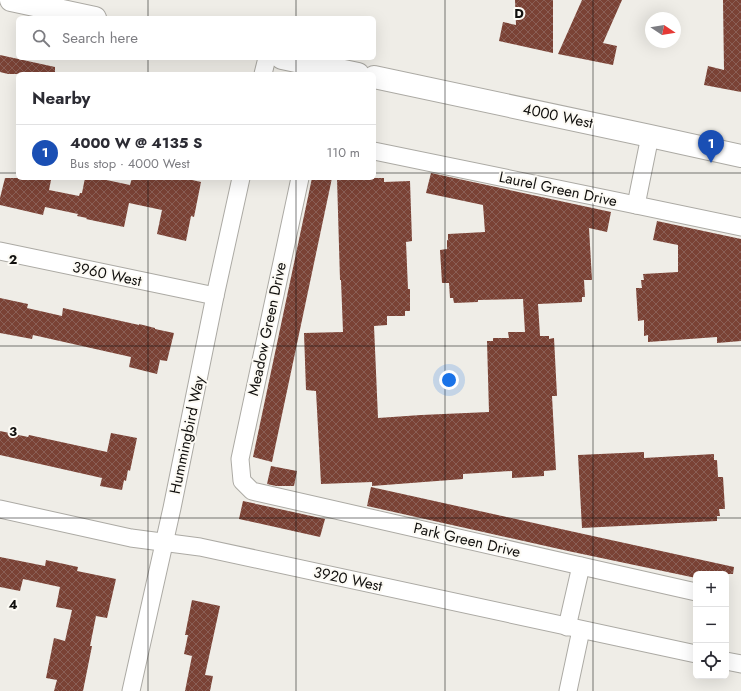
<!DOCTYPE html>
<meta charset="utf-8">
<style>
body{margin:0;font-family:Jost,sans-serif;background:#f2f2f3;color:#2b2b33}
.controls{position:absolute;right:12px;bottom:12px;display:grid;overflow:hidden;border-radius:6px;box-shadow:0 4px 16px #0002}
.controls button{width:36px;height:36px;display:grid;place-items:center;padding:0;border:0;border-bottom:1px solid #e1e1e2;background:#fff;color:#2b2b33;font:20px sans-serif}
.compass{position:absolute;left:645px;top:12px;width:36px;height:36px;border-radius:50%;background:#fff;box-shadow:0 4px 16px #0002;rotate:102deg}
.you{position:absolute;left:449px;top:380px;width:14px;height:14px;margin:-10px;border:3px solid #fff;border-radius:50%;background:#1a73e8;box-shadow:0 0 0 6px #1a73e833}
.badge{display:grid;place-items:center;width:26px;height:26px;border-radius:50%;background:#111827;color:#fff;font-size:13px;font-weight:700}
.pin{position:absolute;translate:-50% -33px;filter:drop-shadow(0 1px 2px #0008)}
.pin::after{content:'';position:absolute;top:21px;width:14px;height:12px;background:inherit;clip-path:polygon(0 0,100% 0,50% 100%)}
.list{margin:0;padding:0;list-style:none}
h2{display:flex;justify-content:space-between;align-items:center;height:52px;margin:0;padding:0 16px;font-size:17px}
h2 small{font-size:13px;font-weight:400;color:#7c7c81}
.list li{display:grid;grid-template-columns:26px 1fr auto;gap:12px;align-items:center;box-sizing:border-box;height:56px;padding:0 16px;border-top:1px solid #e1e1e2}
.list b{display:block;font-size:15px;white-space:nowrap}
.list p{margin:0;font-size:13px;white-space:nowrap;color:#7c7c81}
.list em{font-size:13px;font-style:normal;color:#7c7c81}
.icon{flex:none;width:22px;height:22px;fill:none;stroke:currentColor;stroke-width:2;stroke-linecap:round;stroke-linejoin:round}
.map{position:relative;flex:none;width:741px;height:691px;overflow:hidden}
.search{position:absolute;background:#fff;box-shadow:0 4px 16px #0002;left:16px;top:16px;width:360px;height:44px;display:flex;align-items:center;gap:10px;box-sizing:border-box;padding:0 14px;border-radius:6px;color:#7c7c81;font-size:15px}
.panel{position:absolute;background:#fff;box-shadow:0 4px 16px #0002;left:16px;top:72px;width:360px;height:108px;border-radius:6px}
.map>svg:first-child{display:block}
.building{fill:url(#building-cross-hatch)}
.lines{fill:none;stroke-linecap:round;stroke-linejoin:round}
.street-casing{stroke:#acaaa4;stroke-width:19}
.secondary-casing{stroke:#acaaa4;stroke-width:24}
.street{stroke:#fff;stroke-width:17}
.secondary{stroke:#fff;stroke-width:22}
.grid{fill:none;stroke:#11100e;stroke-width:1;stroke-opacity:0.55}
.labels{text-anchor:middle;stroke-width:4;stroke-linejoin:round;paint-order:stroke}
.street-label{font-size:15px;fill:#11100e;stroke:#fcfaf4}
.grid-label{font-size:13px;text-anchor:middle;font-weight:bold;fill:#11100e;stroke:#fcfaf4;stroke-width:4;stroke-linejoin:round;paint-order:stroke}
</style>
<div class="map">
<svg width="741" height="691" viewBox="0 0 741 691">
<defs>
<pattern id="building-cross-hatch" width="8" height="8" patternUnits="userSpaceOnUse"><rect width="8" height="8" fill="#7a4235"/><path d="M0 0l8 8M0 8l8-8" fill="none" stroke="#8a5f56"/></pattern>
</defs>
<rect width="100%" height="100%" fill="#efede7"/>
<g class="building">
<polygon points="515,0 553,0 553,53 499,41 503,22 516,25"/>
<polygon points="582,0 622,0 603,43 617,46 613,65 558,54"/>
<polygon points="723,0 741,0 741,92 704,85 708,66 724,70"/>
<polygon points="0,55 55,67 55,74 8,74 0,72"/>
<polygon points="431,173 611,212 607,232 589,228 592,280 584,280 585,297 582,297 582,302 538,304 540,336 549,336 549,339 554,338 557,396 552,396 556,470 544,471 544,476 512,478 512,471 463,474 463,479 372,486 372,482 321,484 316,391 306,390 304,333 343,332 341,280 340,280 337,178 384,178 384,182 410,181 412,241 406,242 408,289 410,289 410,311 405,311 405,316 387,316 387,325 374,326 378,418 421,415 489,412 487,341 493,341 493,338 509,338 508,332 525,332 523,299 478,300 478,302 454,303 453,298 450,298 449,283 442,283 440,250 447,249 447,240 448,240 448,234 485,232 483,205 426,193"/>
<polygon points="5,178 43,178 51,180 49,190 79,196 80,193 82,193 85,178 97,178 130,185 132,178 183,178 201,182 194,217 191,216 186,241 157,234 162,210 129,203 124,227 86,219 87,218 77,216 78,214 45,207 43,215 0,205 0,198"/>
<polygon points="312,178 332,178 272,462 253,457"/>
<polygon points="657,221 741,239 741,341 717,343 717,337 648,342 648,335 644,336 644,320 638,321 636,288 642,288 641,280 644,280 643,274 678,272 678,245 653,240"/>
<polygon points="0,298 28,304 27,308 62,316 63,308 139,325 139,324 155,328 155,329 174,333 167,361 160,360 157,374 129,367 131,357 33,335 32,339 0,333"/>
<polygon points="0,431 28,437 29,435 107,452 111,433 137,438 130,471 128,470 126,481 124,480 122,490 100,486 102,478 0,455"/>
<polygon points="644,452 644,458 714,454 714,460 717,460 718,477 723,477 725,509 719,509 720,516 717,516 717,521 582,528 578,455"/>
<polygon points="271,466 297,471 294,486 276,486 267,484"/>
<polygon points="371,487 570,531 734,567 733,574 696,574 696,578 568,551 367,506"/>
<polygon points="243,501 325,519 320,537 239,519"/>
<polygon points="0,557 45,566 46,560 78,567 77,571 116,579 107,618 96,616 90,646 92,646 83,691 54,691 57,680 46,678 54,638 65,641 72,610 56,607 60,587 23,579 20,591 0,587"/>
<polygon points="192,600 220,606 205,675 213,676 210,691 185,691 192,656 184,654 188,635 185,635"/>
</g>
<g class="lines">
<defs>
<g id="street">
<polyline points="263,74 267,58"/>
<polyline points="374,151 636,205 741,227"/>
<polyline points="300,178 240,459 242,481 252,491 581,566 696,592"/>
<polyline points="636,205 650,136"/>
<polyline points="0,251 215,296"/>
<polyline points="0,509 131,538 200,547 696,654"/>
<polyline points="567,627 581,566"/>
<polyline points="726,661 741,664"/>
<polyline points="131,691 172,508 215,296 241,178"/>
<polyline points="568,691 581,630"/>
</g>
<g id="secondary">
<polyline points="11,0 95,18"/>
<polyline points="282,58 358,74"/>
<polyline points="374,77 650,136 741,156"/>
</g>
</defs>
<use href="#street" class="street-casing"/>
<use href="#secondary" class="secondary-casing"/>
<use href="#street" class="street"/>
<use href="#secondary" class="secondary"/>
</g>
<path class="grid" d="M 148,0 L 148,18M 296,0 L 296,18M 445,0 L 445,691M 593,0 L 593,691M 148,58 L 148,74M 296,58 L 296,74M 0,173 L 18,173M 374,173 L 741,173M 148,178 L 148,691M 296,178 L 296,691M 0,346 L 741,346M 0,518 L 741,518"/>
<g class="labels">
<g class="street-label">
<text transform="translate(558 116) rotate(12)" y="5">4000 West</text>
<text transform="translate(558 189) rotate(12)" y="5">Laurel Green Drive</text>
<text transform="translate(107 274) rotate(12)" y="5">3960 West</text>
<text transform="translate(267 329) rotate(-78)" y="5">Meadow Green Drive</text>
<text transform="translate(187 435) rotate(-78)" y="5">Hummingbird Way</text>
<text transform="translate(467 540) rotate(13)" y="5">Park Green Drive</text>
<text transform="translate(348 579) rotate(12)" y="5">3920 West</text>
</g>
</g>
<g class="grid-label">
<text x="519" y="18">D</text>
<text x="13" y="264">2</text>
<text x="13" y="436">3</text>
<text x="13" y="609">4</text>
</g>
</svg>
<div class="controls">
<button>+</button>
<button>−</button>
<button><svg class="icon" aria-label="locate" viewBox="0 0 24 24"><circle cx="12" cy="12" r="6"/><path d="M12 2v4M12 18v4M2 12h4M18 12h4"/></svg></button>
</div>
<svg class="compass" viewBox="-18 -18 36 36"><path d="M0-13l5 13h-10z" fill="#e53935"/><path d="M0 13l5-13h-10z" fill="#7c7c81"/></svg>
<div class="you"></div>
<div class="pin badge" style="left:711px;top:163px;background:#1a4fb4">1</div>
<div class="search"><svg class="icon" aria-label="search" viewBox="0 0 24 24"><circle cx="10" cy="10" r="6"/><path d="M15 15l6 6"/></svg>Search here</div>
<section class="panel">
<h2>Nearby<small></small></h2>
<ul class="list">
<li><span class="badge" style="background:#1a4fb4">1</span><div><b>4000 W @ 4135 S</b><p>Bus stop · 4000 West</p></div><em>110 m</em></li>
</ul>
</section>
</div>
